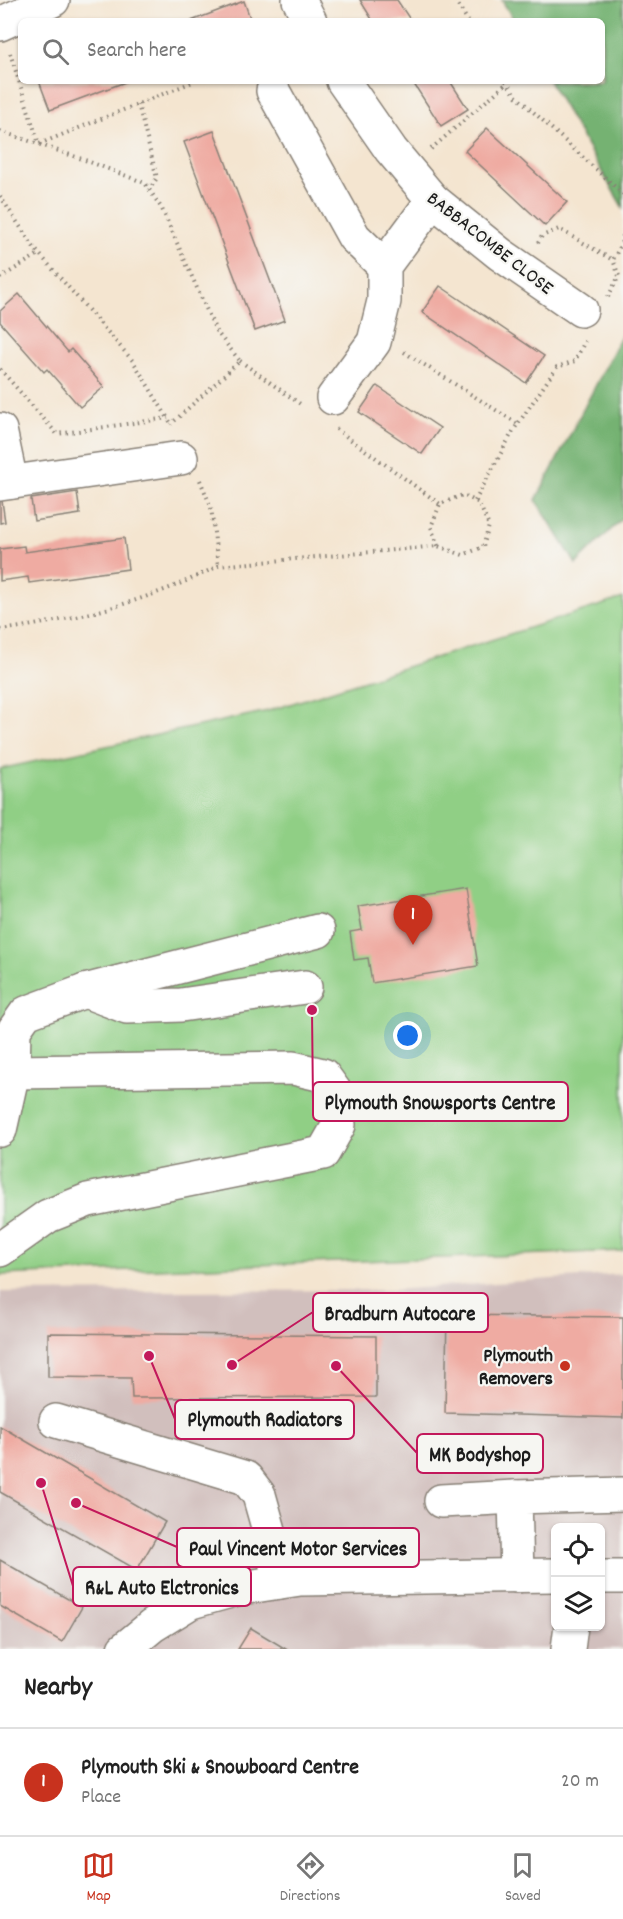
<!DOCTYPE html>
<style>
body{margin:0;font-family:Dekko,sans-serif;background:#f2f2f2;color:#222}
.controls{position:absolute;right:18px;bottom:18px;display:grid;overflow:hidden;border-radius:9px;box-shadow:0 2px 4px #0004}
.controls button{width:54px;height:54px;display:grid;place-items:center;padding:0;border:0;border-bottom:2px solid #e0e0e0;background:#fff;color:#222;font:30px sans-serif}
.you{position:absolute;left:408px;top:1036px;width:21px;height:21px;margin:-15px;border:4px solid #fff;border-radius:50%;background:#1a73e8;box-shadow:0 0 0 9px #1a73e833}
.badge{display:grid;place-items:center;width:39px;height:39px;border-radius:50%;background:#c8321e;color:#fff;font-size:20px;font-weight:700}
.pin{position:absolute;translate:-50% -50px;filter:drop-shadow(0 2px 3px #0008)}
.pin::after{content:'';position:absolute;top:32px;width:21px;height:18px;background:inherit;clip-path:polygon(0 0,100% 0,50% 100%)}
.list{margin:0;padding:0;list-style:none}
h2{display:flex;justify-content:space-between;align-items:center;height:78px;margin:0;padding:0 24px;font-size:26px}
h2 small{font-size:20px;font-weight:400;color:#767676}
.list li{display:grid;grid-template-columns:39px 1fr auto;gap:18px;align-items:center;box-sizing:border-box;height:108px;padding:0 24px;border-top:2px solid #e0e0e0}
.list b{display:block;font-size:22px;white-space:nowrap}
.list p{margin:0;font-size:20px;white-space:nowrap;color:#767676}
.list em{font-size:20px;font-style:normal;color:#767676}
.icon{flex:none;width:33px;height:33px;fill:none;stroke:currentColor;stroke-width:2;stroke-linecap:round;stroke-linejoin:round}
.map{position:relative;flex:none;width:623px;height:1649px;overflow:hidden}
.search{position:absolute;background:#fff;box-shadow:0 2px 4px #0004;left:18px;right:18px;top:18px;height:66px;display:flex;align-items:center;gap:15px;box-sizing:border-box;padding:0 21px;border-radius:9px;color:#767676;font-size:22px}
.sheet{height:186px;background:#fff}
nav{display:flex;justify-content:space-around;align-items:center;box-sizing:border-box;height:84px;border-top:2px solid #e0e0e0;background:#fff;font-size:16px;color:#767676}
nav a{display:grid;justify-items:center;gap:3px}
nav .on{color:#c8321e}
.map>svg:first-child{display:block}
.industrial{fill:#d1bfbd;fill-rule:evenodd}
.green{fill:#90cf85;stroke:#567650;stroke-width:1.5}
.forest{fill:#74b272;stroke:#486747;stroke-width:1.5}
.building{fill:#efaba2}
.lines{fill:none;stroke-linecap:round;stroke-linejoin:round}
.minor-casing{stroke:#888076;stroke-width:36}
.path{stroke:#888076;stroke-width:4;stroke-dasharray:1.5 4.5;stroke-linecap:butt}
.minor{stroke:#fff;stroke-width:33}
.poi-dot{fill:#c8321e;stroke:#f6f6f2;stroke-width:2}
.labels{text-anchor:middle;stroke-width:4.5;stroke-linejoin:round;paint-order:stroke}
.street-label{font-size:20px;fill:#1c1c1c;stroke:#f6f6f2}
.poi-label{font-size:20px;font-weight:bold;fill:#1c1c1c;stroke:#f6f6f2;text-anchor:end}
.leader{fill:none;stroke:#c2185b;stroke-width:2}
.callout-dot{fill:#c2185b;stroke:#f6f6f2;stroke-width:2}
.callout{fill:#f6f6f2;stroke:#c2185b;stroke-width:2}
.callout-label{font-size:21px;text-anchor:middle;font-weight:bold;fill:#1c1c1c}
</style>
<div class="map">
<svg width="623" height="1649" viewBox="0 0 623 1649">
<rect width="100%" height="100%" fill="#f6f6f2"/>
<filter id="ink" filterUnits="userSpaceOnUse"><feTurbulence type="fractalNoise" baseFrequency=".0167" numOctaves="2"/><feDisplacementMap in="SourceGraphic" scale="12" xChannelSelector="R" yChannelSelector="G"/><feConvolveMatrix kernelMatrix="1 2 1 2 8 2 1 2 1" color-interpolation-filters="sRGB"/></filter>
<filter id="wash" filterUnits="userSpaceOnUse"><feTurbulence type="fractalNoise" baseFrequency=".008" numOctaves="4" result="noise"/><feDisplacementMap in="SourceGraphic" scale="24" xChannelSelector="R" yChannelSelector="G"/><feGaussianBlur stdDeviation="1.35" result="paint"/><feColorMatrix in="noise" values="0 0 0 0 0 0 0 0 0 0 0 0 0 0 0 0 0 1.4 0 .05"/><feComposite in="paint" operator="in"/></filter>
<g filter="url(#wash)">
<rect width="100%" height="100%" fill="#f4e5d0"/>
<path class="industrial" d="M 623,1274 L 623,1649 L 0,1649 L 0,1292 L 393,1290 ZM 556,1528 L 600,1528 L 600,1626 L 556,1626 Z"/>
<polygon class="green" points="623,598 623,1251 0,1275 0,769 268,711"/>
<g class="forest">
<polygon points="502,0 623,0 623,208 549,81 602,81 602,21 514,21"/>
<polygon points="623,333 623,518 576,564 536,500"/>
</g>
<g id="blocks">
<g class="building">
<polygon points="360,0 397,0 411,21 373,21"/>
<polygon points="244,1 251,21 191,21"/>
<polygon points="39,81 128,81 50,110"/>
<polygon points="412,81 450,81 468,109 441,126"/>
<polygon points="487,128 567,202 545,226 465,151"/>
<polygon points="214,131 285,320 255,331 184,142"/>
<polygon points="440,286 544,356 526,383 422,312"/>
<polygon points="19,294 68,352 71,349 104,387 80,407 47,369 44,372 0,322 0,311"/>
<polygon points="377,386 440,428 422,454 359,412"/>
<polygon points="77,492 80,514 34,521 31,499"/>
<polygon points="0,501 2,501 5,522 0,523"/>
<polygon points="124,538 128,569 29,583 28,577 0,581 0,549 24,546 25,552"/>
<polygon points="466,889 478,966 372,983 368,958 354,960 350,932 362,930 358,906"/>
<polygon points="447,1315 623,1317 623,1418 445,1413"/>
<polygon points="48,1333 376,1336 376,1397 132,1398 131,1378 48,1377"/>
<polygon points="0,1426 165,1522 137,1570 0,1492"/>
<polygon points="0,1560 82,1607 62,1642 0,1606"/>
<polygon points="251,1628 286,1649 238,1649"/>
</g>
</g>
</g>
<g filter="url(#ink)">
<use href="#blocks" fill-opacity="0" stroke="#888076" stroke-width="1.5"/>
<g class="lines">
<defs>
<g id="minor">
<polyline points="299,0 310,21"/>
<polyline points="0,24 53,0"/>
<polyline points="343,81 391,150 433,200 500,254 581,310"/>
<polyline points="273,91 354,237 384,266"/>
<polyline points="333,398 374,342 384,301 384,266 433,200"/>
<polyline points="0,430 11,482"/>
<polyline points="0,484 181,458"/>
<polyline points="85,991 127,1007 181,1005 305,987"/>
<polyline points="0,1130 13,1072 14,1030 26,1013 85,991 318,931"/>
<polyline points="0,1250 48,1216 88,1200 323,1153 339,1125 336,1093 323,1075 293,1068 13,1072"/>
<polyline points="56,1421 246,1478 259,1495 270,1534 279,1582"/>
<polyline points="441,1501 515,1497"/>
<polyline points="517,1576 515,1497 623,1494"/>
<polyline points="600,1577 623,1577"/>
<polyline points="124,1649 152,1626 191,1602 241,1588 300,1579 556,1575"/>
<polyline points="568,1649 571,1626"/>
</g>
</defs>
<use href="#minor" class="minor-casing"/>
<g class="path">
<polyline points="455,0 468,21"/>
<polyline points="10,53 39,144 195,81"/>
<polyline points="506,81 516,96 623,194"/>
<polyline points="138,104 157,178 149,190"/>
<polyline points="0,131 82,159 145,183 162,209 216,331 240,361 171,424"/>
<polyline points="431,149 507,83"/>
<polyline points="0,196 35,249 133,361 172,425"/>
<polyline points="538,243 542,236 559,229 613,260 621,244 623,235"/>
<polyline points="0,278 39,254"/>
<polyline points="608,297 619,276 613,260"/>
<polyline points="404,352 518,424"/>
<polyline points="240,361 303,406"/>
<polyline points="0,369 57,434 168,418"/>
<polyline points="336,429 440,504"/>
<polyline points="200,480 211,507 218,566"/>
<polyline points="475,501 513,431 557,367 575,361 585,341"/>
<path d="M 0,630 C 76,620 150,601 218,566 L 438,546 L 463,555 L 483,547 L 489,526 L 479,503 L 463,495 L 440,504 L 431,527 L 438,546"/>
</g>
<use href="#minor" class="minor"/>
</g>
</g>
<circle class="poi-dot" cx="565" cy="1366" r="6"/>
<g class="labels">
<g class="street-label">
<text transform="translate(491 242) rotate(38)" y="7">BABBACOMBE CLOSE</text>
</g>
<g class="poi-label">
<text x="553" y="1361">Plymouth<tspan x="553" dy="23">Removers</tspan></text>
</g>
</g>
<path class="leader" d="M312 1010L313 1102M232 1365L313 1312M149 1356L175 1419M336 1366L417 1453M76 1503L177 1547M41 1483L73 1586"/>
<g class="callout-dot">
<circle cx="312" cy="1010" r="6"/>
<circle cx="232" cy="1365" r="6"/>
<circle cx="149" cy="1356" r="6"/>
<circle cx="336" cy="1366" r="6"/>
<circle cx="76" cy="1503" r="6"/>
<circle cx="41" cy="1483" r="6"/>
</g>
<g class="callout">
<rect x="313" y="1082" width="255" height="39" rx="6"/>
<rect x="313" y="1293" width="175" height="39" rx="6"/>
<rect x="175" y="1400" width="179" height="39" rx="6"/>
<rect x="417" y="1434" width="126" height="39" rx="6"/>
<rect x="177" y="1528" width="242" height="39" rx="6"/>
<rect x="73" y="1567" width="178" height="39" rx="6"/>
</g>
<g class="callout-label">
<text x="440" y="1109">Plymouth Snowsports Centre</text>
<text x="400" y="1320">Bradburn Autocare</text>
<text x="265" y="1426">Plymouth Radiators</text>
<text x="480" y="1461">MK Bodyshop</text>
<text x="298" y="1555">Paul Vincent Motor Services</text>
<text x="162" y="1594">R&amp;L Auto Elctronics</text>
</g>
</svg>
<div class="controls">
<button><svg class="icon" aria-label="locate" viewBox="0 0 24 24"><circle cx="12" cy="12" r="6"/><path d="M12 2v4M12 18v4M2 12h4M18 12h4"/></svg></button>
<button><svg class="icon" aria-label="layers" viewBox="0 0 24 24"><path d="M12 4l9 5-9 5-9-5zM3 14l9 5 9-5"/></svg></button>
</div>
<div class="you"></div>
<div class="pin badge" style="left:413px;top:945px">1</div>
<div class="search"><svg class="icon" aria-label="search" viewBox="0 0 24 24"><circle cx="10" cy="10" r="6"/><path d="M15 15l6 6"/></svg>Search here</div>
</div>
<section class="sheet">
<h2>Nearby<small></small></h2>
<ul class="list">
<li><span class="badge">1</span><div><b>Plymouth Ski &amp; Snowboard Centre</b><p>Place</p></div><em>20 m</em></li>
</ul>
</section>
<nav>
<a class="on"><svg class="icon" aria-label="map" viewBox="0 0 24 24"><path d="M3 6l6-2 6 2 6-2v14l-6 2-6-2-6 2zM9 4v14M15 6v14"/></svg>Map</a>
<a><svg class="icon" aria-label="directions" viewBox="0 0 24 24"><path d="M12 3l9 9-9 9-9-9zM9 14v-3h6M13 9l2 2-2 2"/></svg>Directions</a>
<a><svg class="icon" aria-label="saved" viewBox="0 0 24 24"><path d="M7 4h10v16l-5-4-5 4z"/></svg>Saved</a>
</nav>
